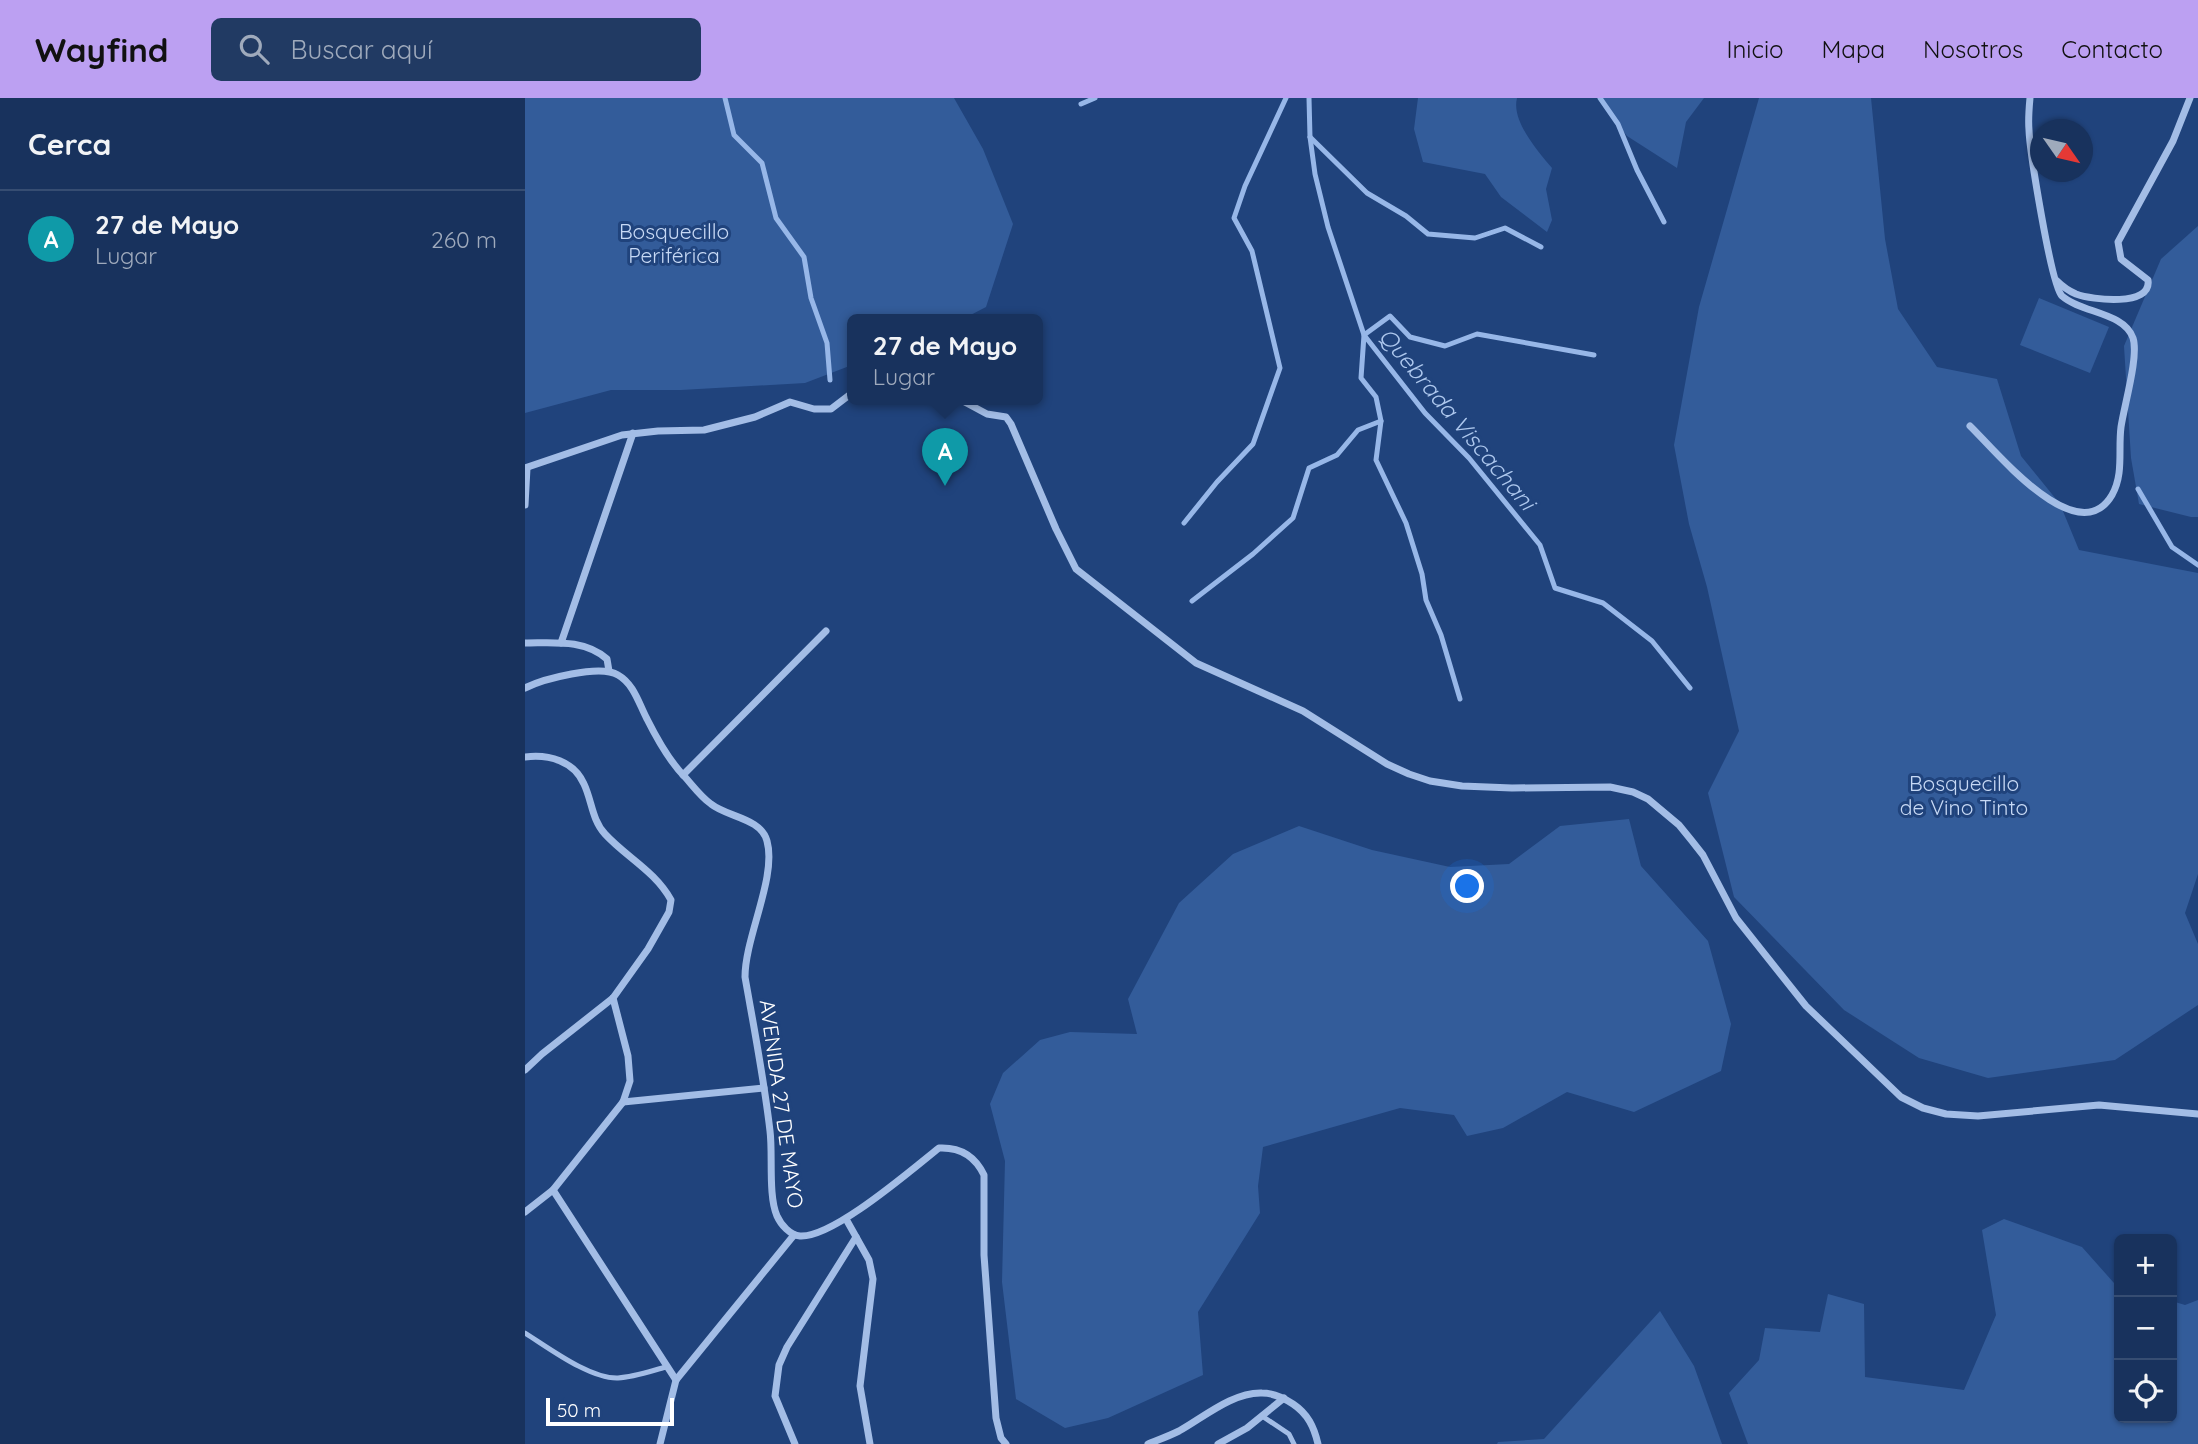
<!DOCTYPE html>
<html lang="es">
<meta charset="utf-8">
<style>
body{margin:0;font-family:Quicksand,sans-serif;background:#213a63;color:#f1f3f6}
.controls{position:absolute;right:21px;bottom:21px;display:grid;overflow:hidden;border-radius:10px;box-shadow:0 2px 5px #0004}
.controls button{width:63px;height:63px;display:grid;place-items:center;padding:0;border:0;border-bottom:2px solid #364d72;background:#18325d;color:#f1f3f6;font:35px sans-serif}
.compass{position:absolute;left:1505px;top:21px;width:63px;height:63px;border-radius:50%;background:#18325d;box-shadow:0 2px 5px #0004;rotate:124deg}
.scale{position:absolute;left:21px;bottom:18px;width:128px;box-sizing:border-box;padding-left:7px;border:4px solid #fff;border-top:0;font-size:19px;line-height:24px;white-space:nowrap;color:#fff;-webkit-text-stroke:5px #20437c;paint-order:stroke}
.you{position:absolute;left:943px;top:789px;width:24px;height:24px;margin:-18px;border:5px solid #fff;border-radius:50%;background:#1a73e8;box-shadow:0 0 0 10px #1a73e833}
.badge{display:grid;place-items:center;width:46px;height:46px;border-radius:50%;background:#bca0f2;color:#fff;font-size:23px;font-weight:700}
.pin{position:absolute;translate:-50% -58px;filter:drop-shadow(0 2px 4px #0008)}
.pin::after{content:'';position:absolute;top:37px;width:24px;height:21px;background:inherit;clip-path:polygon(0 0,100% 0,50% 100%)}
.popup{position:absolute;left:322px;top:216px;width:196px;height:91px;box-sizing:border-box;display:grid;place-content:center;border-radius:10px;background:#18325d;filter:drop-shadow(0 2px 5px #0005);font-size:23px;white-space:nowrap;color:#9faabc}
.popup b{font-size:26px;color:#f1f3f6}
.popup::after{content:'';position:absolute;left:50%;top:100%;margin-left:-14px;border:14px solid transparent;border-top-color:#18325d}
.list{margin:0;padding:0;list-style:none}
h2{display:flex;justify-content:space-between;align-items:center;height:91px;margin:0;padding:0 28px;font-size:30px}
h2 small{font-size:23px;font-weight:400;color:#9faabc}
.list li{display:grid;grid-template-columns:46px 1fr auto;gap:21px;align-items:center;box-sizing:border-box;height:98px;padding:0 28px;border-top:2px solid #364d72}
.list b{display:block;font-size:26px;white-space:nowrap}
.list p{margin:0;font-size:23px;white-space:nowrap;color:#9faabc}
.list em{font-size:23px;font-style:normal;color:#9faabc}
.icon{flex:none;width:38px;height:38px;fill:none;stroke:currentColor;stroke-width:2;stroke-linecap:round;stroke-linejoin:round}
.map{position:relative;flex:none;width:1673px;height:1346px;overflow:hidden}
header{display:flex;align-items:center;gap:42px;box-sizing:border-box;height:98px;padding:0 35px;background:#bca0f2;color:#111}
header strong{font-size:33px}
nav{display:flex;gap:38px;margin-inline-start:auto;font-size:24px}
.search{width:490px;height:63px;background:#213a63;display:flex;align-items:center;gap:18px;box-sizing:border-box;padding:0 24px;border-radius:10px;color:#9faabc;font-size:26px}
main{display:flex}
aside{flex:1;background:#18325d}
.map>svg:first-child{display:block}
.green{fill:#335c9a}
.lines{fill:none;stroke-linecap:round;stroke-linejoin:round}
.stream{stroke:#97b7e8;stroke-width:5}
.service{stroke:#a3bde6;stroke-width:5}
.minor{stroke:#a3bde6;stroke-width:7}
.labels{text-anchor:middle;stroke-width:6;stroke-linejoin:round;paint-order:stroke}
.park-label{font-size:21px;fill:#c7d9f5;stroke:#20437c}
.street-label{font-size:21px;fill:#fff;stroke:#20437c}
.water-label{font-size:23px;font-style:italic;fill:#aec8ee;stroke:#20437c}
</style>
<header>
<strong>Wayfind</strong>
<div class="search"><svg class="icon" aria-label="search" viewBox="0 0 24 24"><circle cx="10" cy="10" r="6"/><path d="M15 15l6 6"/></svg>Buscar aquí</div>
<nav><a>Inicio</a><a>Mapa</a><a>Nosotros</a><a>Contacto</a></nav>
</header>
<main>
<aside>
<h2>Cerca<small></small></h2>
<ul class="list">
<li><span class="badge" style="background:#0f9aa8">A</span><div><b>27 de Mayo</b><p>Lugar</p></div><em>260 m</em></li>
</ul>
</aside>
<div class="map">
<svg width="1673" height="1346" viewBox="0 0 1673 1346">
<rect width="100%" height="100%" fill="#20437c"/>
<g class="green">
<polygon points="0,0 429,0 458,51 488,126 461,209 436,222 327,222 327,267 280,285 156,292 86,292 0,315"/>
<path d="M 893,0 L 992,0 C 986,23 1013,53 1027,70 L 1021,91 L 1027,122 L 1022,134 L 976,99 L 960,76 L 898,64 L 889,31 Z"/>
<polygon points="1074,0 1179,0 1161,24 1152,70 1102,38"/>
<polygon points="1234,0 1346,0 1360,141 1373,211 1412,269 1472,281 1496,358 1535,406 1554,452 1673,475 1673,776 1660,815 1673,846 1673,907 1590,962 1463,980 1394,960 1319,912 1209,799 1183,695 1214,633 1182,489 1164,426 1149,347 1174,209"/>
<polygon points="1673,128 1673,419 1666,419 1614,406 1606,360 1599,248 1636,161"/>
<polygon points="1514,200 1584,229 1565,275 1495,247"/>
<polygon points="1104,721 1116,768 1183,843 1206,926 1196,973 1109,1014 1042,994 978,1030 942,1038 929,1017 875,1010 738,1049 733,1088 735,1115 673,1214 678,1277 583,1320 540,1330 491,1301 477,1184 480,1063 465,1006 478,975 515,942 545,934 612,936 603,901 654,805 708,756 774,728 847,752 925,769 984,766 1035,728"/>
<polygon points="1479,1121 1557,1149 1589,1185 1594,1186 1594,1320 1647,1320 1647,1203 1660,1207 1673,1202 1673,1346 1223,1346 1204,1295 1234,1262 1240,1230 1295,1234 1303,1196 1339,1206 1340,1279 1439,1292 1471,1217 1457,1132"/>
<polygon points="1135,1213 1169,1268 1197,1346 972,1346 973,1344 1019,1341"/>
</g>
<g class="lines">
<g class="stream">
<polyline points="200,0 209,37 237,65 251,120 279,159 286,200 302,245 305,282"/>
<polyline points="784,0 785,39 790,76 803,129 839,237 900,315 944,360 1015,447 1030,490 1078,505 1127,543 1165,590"/>
<polyline points="1075,0 1093,26 1112,72 1139,124"/>
<polyline points="556,6 570,0"/>
<polyline points="785,39 842,95 881,118 903,136 950,140 980,130 1016,149"/>
<polyline points="1613,391 1647,449 1673,467"/>
<polyline points="659,425 692,384 728,346 755,270 727,153 709,120 720,88 761,0"/>
<polyline points="667,503 728,456 768,420 784,370 812,357 833,332 856,323"/>
<polyline points="935,601 916,537 901,502 897,476 881,425 851,362 856,323 851,299 836,280 839,237 865,218 885,239 920,248 952,236 1069,257"/>
</g>
<g class="service">
<path d="M 0,1235 C 24,1250 65,1281 93,1280 C 109,1279 126,1273 141,1269"/>
<polyline points="737,1318 764,1336 769,1346"/>
</g>
<g class="minor">
<path d="M 1532,183 C 1537,188 1544,193 1551,196 C 1567,202 1627,209 1623,182 L 1596,161 L 1593,144 L 1648,43 L 1665,0"/>
<polyline points="436,302 462,316 481,319 486,326 531,431 551,471 671,565 778,613 862,666 884,676 905,683 937,688 987,690 1085,689 1108,694 1123,701 1154,727 1167,743 1178,757 1211,820 1281,908 1376,999 1398,1010 1421,1016 1453,1018 1574,1007 1673,1016"/>
<path d="M 1445,328 C 1470,352 1553,455 1587,397 C 1599,376 1593,352 1596,329 C 1599,308 1614,258 1608,240 C 1599,214 1556,215 1537,198 C 1526,187 1505,54 1504,32 C 1503,21 1504,11 1505,0"/>
<polyline points="0,370 97,337 133,333 179,332 230,319 265,304 289,311 306,311 327,295"/>
<polyline points="0,407 2,370"/>
<path d="M 0,545 C 29,545 59,541 82,561 L 84,573"/>
<polyline points="36,545 108,335"/>
<path d="M 0,590 C 18,581 75,566 93,577 C 109,586 114,606 122,621 C 132,641 144,663 160,679 C 168,688 176,699 186,706 C 202,719 236,720 242,743 C 252,779 220,839 220,879 C 229,930 239,981 245,1033 C 248,1056 243,1098 252,1118 C 256,1127 265,1137 275,1138 C 308,1140 386,1072 414,1050 C 435,1049 450,1058 459,1077 L 459,1157 L 471,1320 L 476,1340 L 481,1346"/>
<path d="M 0,659 C 24,656 49,663 59,686 C 67,703 67,722 80,736 C 101,759 130,773 146,802 L 144,814 L 123,851 L 88,900 L 17,956 L 0,972"/>
<polyline points="158,677 301,533"/>
<polyline points="98,1004 239,990"/>
<polyline points="28,1092 151,1282"/>
<polyline points="0,1114 28,1092 98,1004 105,983 103,958 88,900"/>
<polyline points="321,1121 344,1162 348,1181 335,1288 345,1346"/>
<polyline points="135,1346 151,1282 269,1137"/>
<polyline points="270,1346 250,1298 254,1267 262,1249 331,1139"/>
<path d="M 623,1346 C 633,1342 644,1338 654,1333 C 679,1319 708,1294 737,1295 C 748,1295 759,1300 768,1306 C 783,1316 789,1329 793,1346"/>
<polyline points="693,1346 722,1330 759,1300"/>
</g>
</g>
<g class="labels">
<g class="park-label">
<text x="149" y="141">Bosquecillo<tspan x="149" dy="24">Periférica</tspan></text>
<text x="1439" y="693">Bosquecillo<tspan x="1439" dy="24">de Vino Tinto</tspan></text>
</g>
<g class="street-label">
<text transform="translate(256 1006) rotate(82)" y="7">AVENIDA 27 DE MAYO</text>
</g>
<g class="water-label">
<text transform="translate(932 321) rotate(50)" y="8">Quebrada Viscachani</text>
</g>
</g>
</svg>
<div class="controls">
<button>+</button>
<button>−</button>
<button><svg class="icon" aria-label="locate" viewBox="0 0 24 24"><circle cx="12" cy="12" r="6"/><path d="M12 2v4M12 18v4M2 12h4M18 12h4"/></svg></button>
</div>
<svg class="compass" viewBox="-18 -18 36 36"><path d="M0-13l5 13h-10z" fill="#e53935"/><path d="M0 13l5-13h-10z" fill="#9faabc"/></svg>
<div class="scale">50 m</div>
<div class="you"></div>
<div class="pin badge" style="left:420px;top:388px;background:#0f9aa8">A</div>
<div class="popup"><b>27 de Mayo</b>Lugar</div>
</div>
</main>
